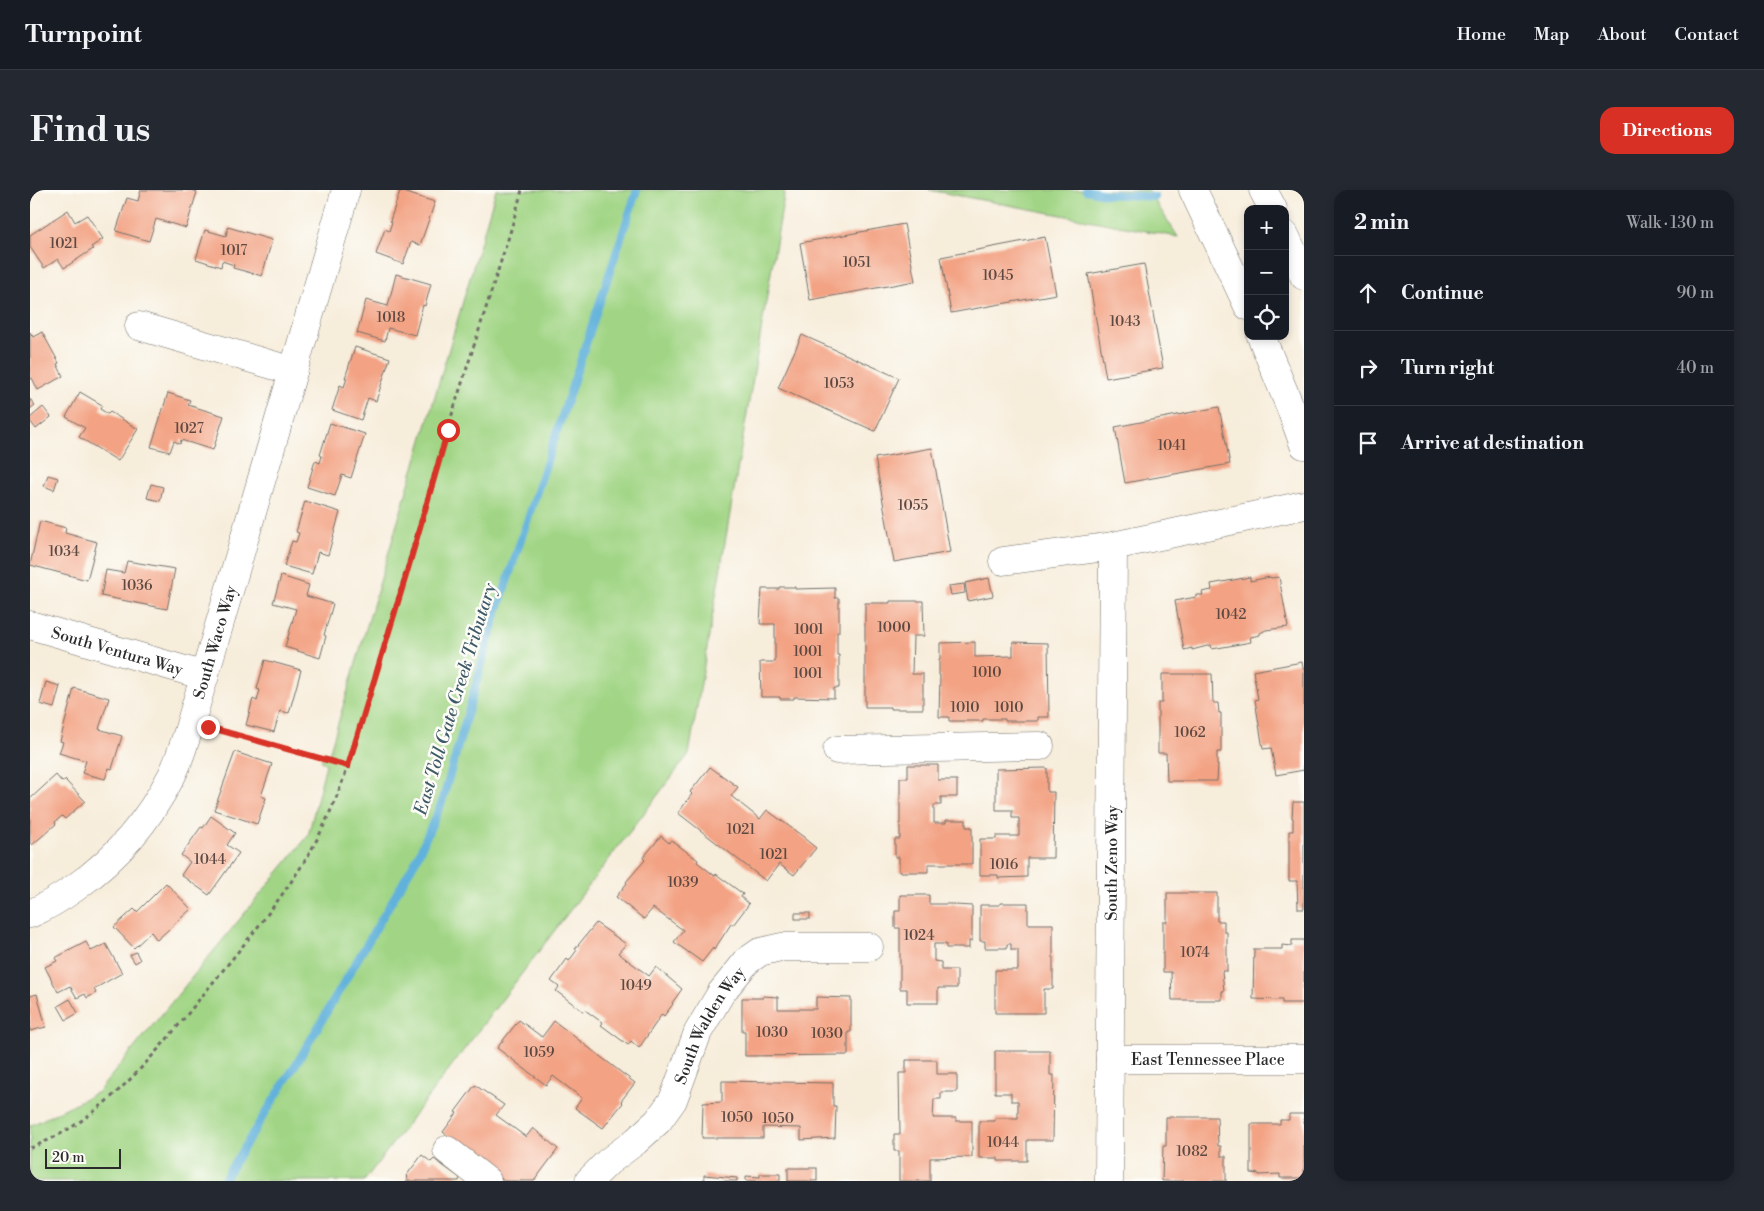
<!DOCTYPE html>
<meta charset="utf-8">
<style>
body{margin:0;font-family:"Libre Bodoni",serif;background:#242831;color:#f1f3f6}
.controls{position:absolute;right:15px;top:15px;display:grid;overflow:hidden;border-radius:10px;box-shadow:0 2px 8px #0003}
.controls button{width:45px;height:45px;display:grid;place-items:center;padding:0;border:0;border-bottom:1px solid #363941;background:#171b24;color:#f1f3f6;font:25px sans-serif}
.scale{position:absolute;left:15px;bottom:12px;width:76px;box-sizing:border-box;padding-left:5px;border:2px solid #2b2b2b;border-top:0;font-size:14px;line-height:18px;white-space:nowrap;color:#2b2b2b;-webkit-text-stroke:4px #fdfcf7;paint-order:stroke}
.stop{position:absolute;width:15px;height:15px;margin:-11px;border:4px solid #d93025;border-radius:50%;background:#fff}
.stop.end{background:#d93025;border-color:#fff;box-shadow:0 1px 5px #0008}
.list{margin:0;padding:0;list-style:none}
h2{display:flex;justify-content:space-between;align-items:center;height:65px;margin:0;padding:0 20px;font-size:21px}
h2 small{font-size:16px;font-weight:400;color:#9ea1a6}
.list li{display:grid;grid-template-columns:32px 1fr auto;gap:15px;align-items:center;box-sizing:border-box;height:75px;padding:0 20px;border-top:1px solid #363941}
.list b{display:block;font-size:19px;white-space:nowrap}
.list em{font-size:16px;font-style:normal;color:#9ea1a6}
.icon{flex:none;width:28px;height:28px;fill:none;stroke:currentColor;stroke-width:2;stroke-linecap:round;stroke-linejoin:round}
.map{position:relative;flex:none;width:1274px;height:991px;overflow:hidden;border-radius:15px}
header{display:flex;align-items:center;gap:30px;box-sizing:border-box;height:70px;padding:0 25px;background:#171b24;border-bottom:1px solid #363941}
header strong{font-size:24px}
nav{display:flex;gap:28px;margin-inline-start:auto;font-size:18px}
.intro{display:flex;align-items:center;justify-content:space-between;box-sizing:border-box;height:120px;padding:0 30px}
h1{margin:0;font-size:35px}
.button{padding:12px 22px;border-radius:15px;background:#d93025;color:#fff;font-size:18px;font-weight:700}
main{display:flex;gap:30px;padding:0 30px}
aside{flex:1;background:#171b24;border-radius:15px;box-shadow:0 2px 8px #0003}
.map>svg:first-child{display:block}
.green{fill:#a1d585;stroke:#668058}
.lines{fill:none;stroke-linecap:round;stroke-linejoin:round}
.stream{stroke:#60b1db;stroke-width:8}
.building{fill:#f3a384}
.minor-casing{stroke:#726f69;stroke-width:29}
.major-casing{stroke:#726f69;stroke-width:29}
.path{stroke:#726f69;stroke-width:3;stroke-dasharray:4 4;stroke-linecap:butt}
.minor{stroke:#fff;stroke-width:28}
.major{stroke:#fff;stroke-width:28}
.route{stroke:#d93025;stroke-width:6}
.labels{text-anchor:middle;stroke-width:5;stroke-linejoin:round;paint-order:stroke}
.number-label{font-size:14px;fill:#5d4941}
.street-label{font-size:16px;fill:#2b2b2b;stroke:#fdfcf7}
.water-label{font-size:18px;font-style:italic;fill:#3e5a69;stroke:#fdfcf7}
</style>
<header>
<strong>Turnpoint</strong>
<nav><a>Home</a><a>Map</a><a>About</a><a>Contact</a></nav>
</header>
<div class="intro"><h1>Find us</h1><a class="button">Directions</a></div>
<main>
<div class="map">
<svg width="1274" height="991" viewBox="0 0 1274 991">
<rect width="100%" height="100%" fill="#fdfcf7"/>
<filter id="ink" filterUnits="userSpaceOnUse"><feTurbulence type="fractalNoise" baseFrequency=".02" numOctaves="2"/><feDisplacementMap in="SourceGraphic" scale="10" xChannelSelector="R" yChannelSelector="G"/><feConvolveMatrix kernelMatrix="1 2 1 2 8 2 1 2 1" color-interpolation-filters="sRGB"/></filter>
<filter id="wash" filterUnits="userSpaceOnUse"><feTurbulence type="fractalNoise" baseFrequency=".0096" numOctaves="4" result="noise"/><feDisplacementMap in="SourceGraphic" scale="20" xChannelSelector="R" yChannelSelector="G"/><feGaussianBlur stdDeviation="1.12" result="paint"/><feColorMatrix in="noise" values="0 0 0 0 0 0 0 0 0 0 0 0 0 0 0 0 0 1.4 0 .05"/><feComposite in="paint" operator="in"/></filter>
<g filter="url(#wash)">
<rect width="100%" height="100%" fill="#f7eddb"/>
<g class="green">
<polygon points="466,0 755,0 659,564 334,991 0,991 0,936 68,902 278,646 296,574 291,571 294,564 299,564"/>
<polygon points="899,0 1118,0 1148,47"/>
</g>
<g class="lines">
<g class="stream">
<polyline points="1056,0 1075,4 1125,7"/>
<polyline points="193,991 271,866 386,670 412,612 465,428 607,0"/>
</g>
</g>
<g id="blocks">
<g class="building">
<polygon points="111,0 160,0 167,2 156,38 126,29 119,51 86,41 97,8 108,11"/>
<polygon points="370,1 405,12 390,55 381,52 373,74 346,64 355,39 359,41 362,32 360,31"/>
<polygon points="38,20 45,32 57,25 73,49 61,57 63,59 34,78 28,69 14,78 0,57 0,45"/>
<polygon points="874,34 885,91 780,110 770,53"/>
<polygon points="198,37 242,50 232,86 203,78 204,75 192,71 191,77 166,69 175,40 196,46"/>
<polygon points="1015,47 1026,104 921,123 911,67"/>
<polygon points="1114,74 1133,178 1076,188 1058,84"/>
<polygon points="366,84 401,94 395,116 393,115 385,145 358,138 355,151 327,143 336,110 358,116"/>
<polygon points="0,142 3,147 12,142 29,173 27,174 33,186 8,200 2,188 0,189"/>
<polygon points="772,145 869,188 845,241 748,198"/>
<polygon points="325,157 360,168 346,211 338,208 331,230 302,220 310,195 314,197 317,188 315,188"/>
<polygon points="50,202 72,215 70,219 78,224 80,222 108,239 88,271 49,247 55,238 36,227"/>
<polygon points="138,203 160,210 158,215 194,226 183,260 151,250 150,254 144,251 140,262 121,257"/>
<polygon points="0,209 5,215 0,219"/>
<polygon points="13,217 21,227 6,239 0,231 0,228"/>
<polygon points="1189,217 1200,274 1095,293 1085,237"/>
<polygon points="300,233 335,244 321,288 312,285 305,306 277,297 285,271 290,273 292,266 290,265"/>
<polygon points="902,258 920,362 864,372 845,268"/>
<polygon points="18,285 28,288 24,300 14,296"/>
<polygon points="121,294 133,297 130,311 117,308"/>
<polygon points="275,311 310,322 298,365 288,362 282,384 254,376 262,351 266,352 269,343 266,342"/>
<polygon points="10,331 36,338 35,343 67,352 57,390 0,375"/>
<polygon points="97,371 145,379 137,419 71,406 76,380 94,383"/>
<polygon points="251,386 279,395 276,406 303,414 294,445 296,446 290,468 255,457 266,419 243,413"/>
<polygon points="1220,387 1220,391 1240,387 1241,388 1249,387 1258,437 1236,440 1230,443 1230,445 1220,447 1221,452 1182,459 1181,455 1162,460 1162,458 1154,460 1145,411 1166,407 1166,405 1173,405 1172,402 1182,400 1181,394"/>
<polygon points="959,388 963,406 938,411 935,393"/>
<polygon points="934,394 935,403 921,405 919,396"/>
<polygon points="749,397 765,397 765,399 805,398 805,408 809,408 809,442 807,442 807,465 809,465 809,498 804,498 804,508 764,507 764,509 750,509 750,507 731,507 730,472 745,472 745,434 730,434 732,399 749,399"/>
<polygon points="860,411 893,411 894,446 883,446 882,484 893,484 893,519 860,519 860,517 835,517 835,413 860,413"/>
<polygon points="945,452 945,467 983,466 983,452 1018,453 1019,527 1008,527 1008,531 975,531 975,529 953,529 953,531 919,531 919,527 909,527 910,485 909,485 909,470 910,470 910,453"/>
<polygon points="235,470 271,480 259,523 250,521 244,542 216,535 223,509 227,511 230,500 227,499"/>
<polygon points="1272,472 1274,482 1274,580 1246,585 1241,558 1233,559 1225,510 1228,509 1223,481"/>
<polygon points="1132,484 1182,484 1183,513 1188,513 1189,523 1191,523 1191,562 1187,562 1187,575 1188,575 1187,591 1137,591 1136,563 1128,563 1128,513 1132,513"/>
<polygon points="16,492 30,496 24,518 10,514"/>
<polygon points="44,498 79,508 69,539 92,546 82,579 79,578 75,589 52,583 56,571 29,563 33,552 30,551"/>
<polygon points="205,562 242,574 231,606 236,608 227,634 184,620"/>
<polygon points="878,575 908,575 908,590 927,590 927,607 911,607 911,615 904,615 904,633 916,633 916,630 936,630 936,637 942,637 942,674 898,674 898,682 869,682 869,667 865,667 865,649 870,649 870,588 878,588"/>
<polygon points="680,577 708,597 701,606 730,629 737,620 775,648 775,649 786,658 764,685 749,674 736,691 648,623 662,604 660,602"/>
<polygon points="1017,578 1017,602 1024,602 1023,668 997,668 997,687 968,688 968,685 950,685 950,649 966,649 966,646 989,646 989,628 982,628 982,620 966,620 966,579"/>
<polygon points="26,585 32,592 35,590 55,611 35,629 32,626 25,632 26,634 2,655 0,653 0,609"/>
<polygon points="1263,612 1274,612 1274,719 1268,719 1267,691 1259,691 1259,641 1263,641 1263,628 1262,628"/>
<polygon points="181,626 205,643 197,655 209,663 179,705 151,685 160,672 151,665 171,637 173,638"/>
<polygon points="631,646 639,653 641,650 668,670 667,672 685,686 686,684 713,704 711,707 719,714 703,735 701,734 684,760 683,758 672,772 644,752 653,740 623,718 614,729 586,707 597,693 596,692 615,670 613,668"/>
<polygon points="136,693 161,719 127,750 121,742 104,758 84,737 104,719 107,722"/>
<polygon points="1137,703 1187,703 1187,731 1194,731 1194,742 1197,742 1197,781 1192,781 1194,801 1192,801 1192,810 1142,810 1141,782 1133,782 1133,732 1137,732"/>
<polygon points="870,705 899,705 899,714 925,714 925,715 942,716 942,751 939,751 939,758 916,758 916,754 904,754 904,771 911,772 911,780 927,780 927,798 908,798 908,813 877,813 877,799 870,799 870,738 865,738 865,721 870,721"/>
<polygon points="970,713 998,713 998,734 1023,734 1023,799 1014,799 1014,823 965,823 965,780 988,780 988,760 981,760 981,754 977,754 977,758 955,758 955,751 950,751 950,715 970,715"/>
<rect x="765" y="723" width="15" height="6"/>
<polygon points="566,733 596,754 588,763 619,786 626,777 652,799 642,813 643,814 634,826 632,824 609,858 601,851 598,855 571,835 573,833 555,820 554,822 526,801 529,797 521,791 537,769 539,771 547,760 545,759"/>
<polygon points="1262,750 1274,750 1274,813 1252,813 1252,810 1223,809 1224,759 1252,759 1252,755 1262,756"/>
<polygon points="56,752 61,761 76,754 92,783 64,799 66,803 57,808 55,804 47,808 40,796 28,802 15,777 27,771 25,768"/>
<polygon points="106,762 110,770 105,773 100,765"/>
<polygon points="7,804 16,837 0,841 0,806"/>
<polygon points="733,806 748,807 748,819 786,819 786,807 821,808 821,842 818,842 818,865 715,866 715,841 712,841 712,808 733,808"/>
<polygon points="40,809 48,823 36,830 28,816"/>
<polygon points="489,830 512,847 524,831 605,893 591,911 593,913 573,938 545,918 552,908 523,886 516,895 467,858"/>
<polygon points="965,861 1020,861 1020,885 1024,885 1023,950 997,950 997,971 968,971 968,968 949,968 949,931 965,931 965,928 988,928 988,911 981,911 981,903 965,903"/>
<polygon points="876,870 907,870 907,884 927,884 927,902 911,902 911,909 904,909 903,928 926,928 926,931 942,931 942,967 900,968 900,991 869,991 869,961 864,961 864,944 870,944 869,883 876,883"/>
<polygon points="692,891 803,893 803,916 806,916 805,948 771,950 771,938 733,937 733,948 672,948 673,913 692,912"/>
<polygon points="445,895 474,915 466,925 496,947 503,938 528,959 504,991 475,991 413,942 427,923 425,922"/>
<polygon points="1259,924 1274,924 1274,988 1250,988 1250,984 1229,985 1229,984 1221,983 1221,934 1250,934 1250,930 1259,930"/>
<polygon points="1136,927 1187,927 1188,956 1191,956 1191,966 1196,966 1196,991 1132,991 1133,956 1136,956"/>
<polygon points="392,965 401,972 404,969 430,988 429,991 376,991 378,988 376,986"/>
<rect x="758" y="978" width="29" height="13"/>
<polygon points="730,984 750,984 750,991 716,991 716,986 730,987"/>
<polygon points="674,985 707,988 707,991 674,991"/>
</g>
</g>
</g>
<g filter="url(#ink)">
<use href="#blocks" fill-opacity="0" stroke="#726f69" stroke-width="1"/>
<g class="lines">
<defs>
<g id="minor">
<polyline points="109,136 263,181"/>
<polyline points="973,371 1083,356 1274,315"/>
<path id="s1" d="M 0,435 L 175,486"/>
<polyline points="807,560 1010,556"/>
<path id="s2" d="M 0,724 C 16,717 32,707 46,697 C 87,668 119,630 142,585 C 149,571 153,556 158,542 L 316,0"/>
<path id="s3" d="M 1080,869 L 1274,869"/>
<polyline points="417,960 457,991"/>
<path id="s4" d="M 559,991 L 578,972 L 606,951 L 628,931 L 643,910 L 668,842 L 691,803 L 717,771 L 730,762 L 751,757 L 839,757"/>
<path id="s5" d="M 1079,991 L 1083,356"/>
</g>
<g id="major">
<polyline points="1163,0 1218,116"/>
<polyline points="1233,0 1243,19"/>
<polyline points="1255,45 1274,86"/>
<polyline points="1231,146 1261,219 1274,255"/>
</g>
</defs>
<use href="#minor" class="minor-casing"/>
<use href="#major" class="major-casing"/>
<g class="path">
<polyline points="187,539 319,576"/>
<path d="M 0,958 C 78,929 134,853 185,790 C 217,751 249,712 276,669 C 297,634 311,597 324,559 L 417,240 L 480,43 L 492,0"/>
</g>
<use href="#minor" class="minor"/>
<use href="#major" class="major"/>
</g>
</g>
<g class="lines" filter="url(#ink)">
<polyline class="route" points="178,537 318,576 375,389 418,240"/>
</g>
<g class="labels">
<g class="number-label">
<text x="34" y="58">1021</text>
<text x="204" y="65">1017</text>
<text x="827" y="77">1051</text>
<text x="968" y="90">1045</text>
<text x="361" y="132">1018</text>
<text x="1095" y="136">1043</text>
<text x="809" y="198">1053</text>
<text x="159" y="243">1027</text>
<text x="1142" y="260">1041</text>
<text x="883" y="320">1055</text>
<text x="34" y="366">1034</text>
<text x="107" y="400">1036</text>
<text x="1201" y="429">1042</text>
<text x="864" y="442">1000</text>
<text x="779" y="444">1001</text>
<text x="778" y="466">1001</text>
<text x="957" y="487">1010</text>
<text x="778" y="488">1001</text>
<text x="935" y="522">1010</text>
<text x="979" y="522">1010</text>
<text x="1160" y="547">1062</text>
<text x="711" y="644">1021</text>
<text x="744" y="669">1021</text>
<text x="180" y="674">1044</text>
<text x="974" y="679">1016</text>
<text x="653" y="697">1039</text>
<text x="889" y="750">1024</text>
<text x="1165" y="767">1074</text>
<text x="606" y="800">1049</text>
<text x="742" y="847">1030</text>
<text x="797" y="848">1030</text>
<text x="509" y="867">1059</text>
<text x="707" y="932">1050</text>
<text x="748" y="933">1050</text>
<text x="973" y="957">1044</text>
<text x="1162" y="966">1082</text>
</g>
<g class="street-label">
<text dy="6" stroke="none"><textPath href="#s2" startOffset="342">South Waco Way</textPath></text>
<text dy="6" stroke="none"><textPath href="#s1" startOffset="91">South Ventura Way</textPath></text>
<text dy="6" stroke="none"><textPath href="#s5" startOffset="318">South Zeno Way</textPath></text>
<text dy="6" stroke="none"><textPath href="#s4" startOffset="201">South Walden Way</textPath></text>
<text dy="6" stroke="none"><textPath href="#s3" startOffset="98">East Tennessee Place</textPath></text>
</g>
<g class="water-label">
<text transform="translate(425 509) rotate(-73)" y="6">East Toll Gate Creek Tributary</text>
</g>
</g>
</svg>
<div class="controls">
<button>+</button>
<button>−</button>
<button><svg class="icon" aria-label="locate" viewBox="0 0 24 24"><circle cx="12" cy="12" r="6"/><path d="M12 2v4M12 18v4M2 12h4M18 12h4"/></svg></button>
</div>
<div class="scale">20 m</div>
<div class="stop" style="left:418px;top:240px"></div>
<div class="stop end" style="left:178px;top:537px"></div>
</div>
<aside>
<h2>2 min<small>Walk · 130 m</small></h2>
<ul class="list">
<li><svg class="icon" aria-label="ahead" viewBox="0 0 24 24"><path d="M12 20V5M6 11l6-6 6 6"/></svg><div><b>Continue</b></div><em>90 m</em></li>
<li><svg class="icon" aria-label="right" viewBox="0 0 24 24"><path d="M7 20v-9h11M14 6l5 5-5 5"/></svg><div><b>Turn right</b></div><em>40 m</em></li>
<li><svg class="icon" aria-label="arrive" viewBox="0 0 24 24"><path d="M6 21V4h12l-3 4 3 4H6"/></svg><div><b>Arrive at destination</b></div></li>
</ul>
</aside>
</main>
